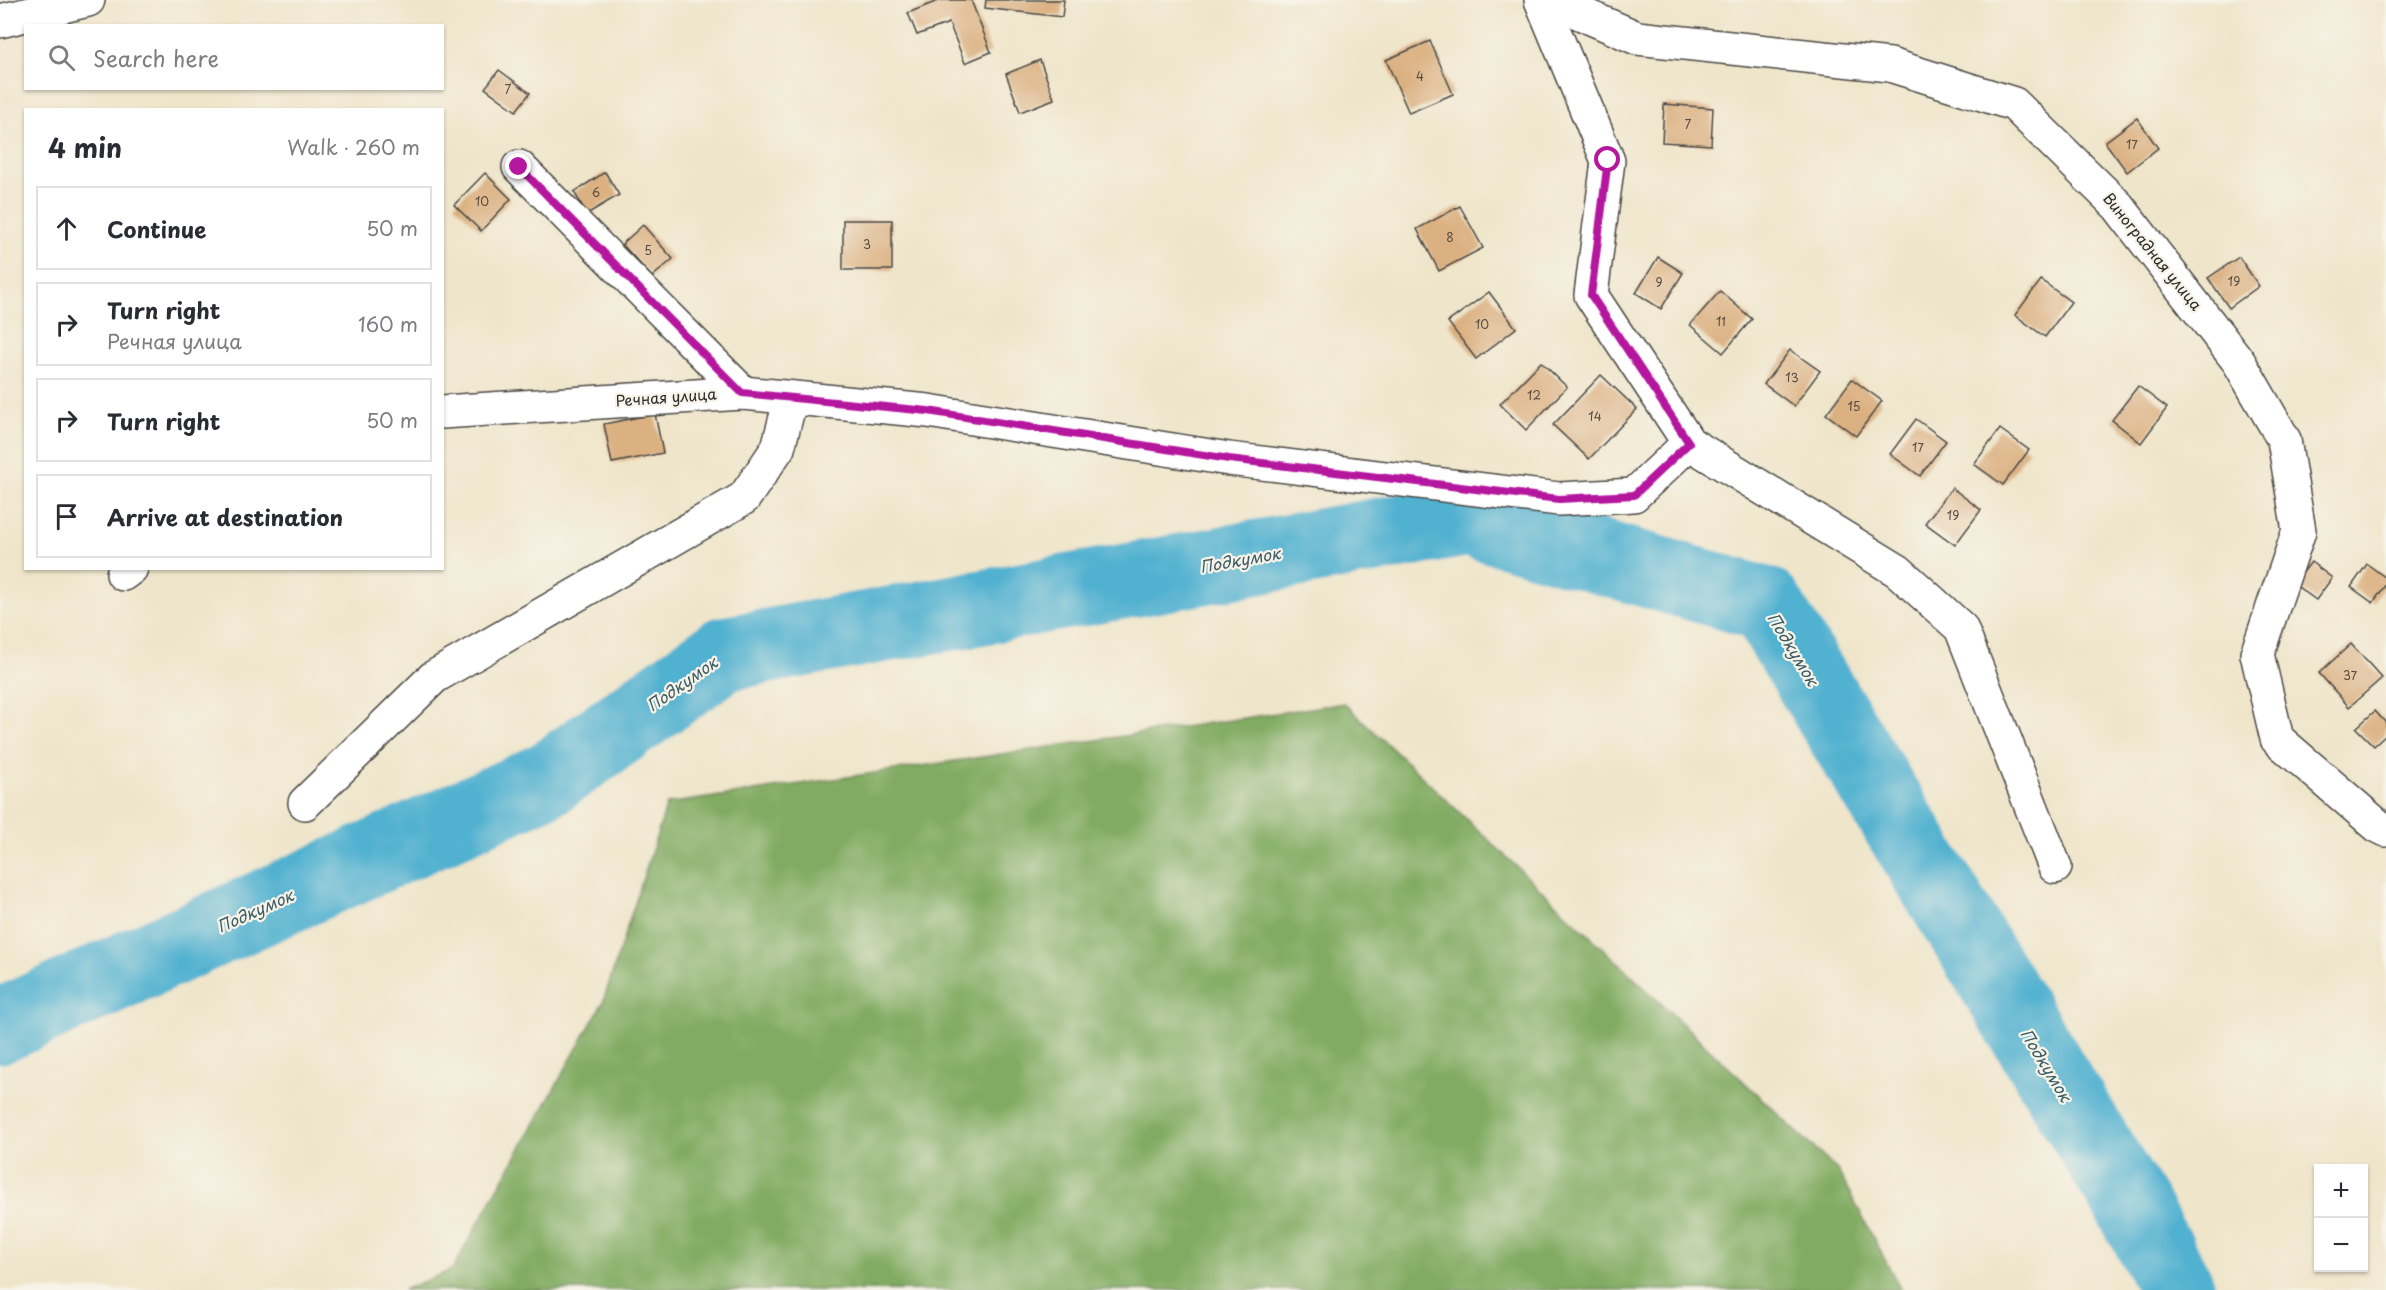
<!DOCTYPE html>
<meta charset="utf-8">
<style>
body{margin:0;font-family:"Playpen Sans",sans-serif;background:#f2f2f3;color:#2b2b33}
.controls{position:absolute;right:18px;bottom:18px;display:grid;overflow:hidden;border-radius:0px;box-shadow:0 2px 4px #0004}
.controls button{width:54px;height:54px;display:grid;place-items:center;padding:0;border:0;border-bottom:2px solid #e1e1e2;background:#fff;color:#2b2b33;font:30px sans-serif}
.stop{position:absolute;width:18px;height:18px;margin:-14px;border:4px solid #b5179e;border-radius:50%;background:#fff}
.stop.end{background:#b5179e;border-color:#fff;box-shadow:0 2px 6px #0008}
.list{margin:0;padding:0;list-style:none}
h2{display:flex;justify-content:space-between;align-items:center;height:78px;margin:0;padding:0 24px;font-size:26px}
h2 small{font-size:20px;font-weight:400;color:#7c7c81}
.list li{display:grid;grid-template-columns:39px 1fr auto;gap:18px;align-items:center;box-sizing:border-box;height:84px;margin:0 12px 12px;padding:0 12px;border:2px solid #e1e1e2;border-radius:0px}
.list b{display:block;font-size:22px;white-space:nowrap}
.list p{margin:0;font-size:20px;white-space:nowrap;color:#7c7c81}
.list em{font-size:20px;font-style:normal;color:#7c7c81}
.icon{flex:none;width:33px;height:33px;fill:none;stroke:currentColor;stroke-width:2;stroke-linecap:round;stroke-linejoin:round}
.map{position:relative;flex:none;width:2386px;height:1290px;overflow:hidden}
.search{position:absolute;background:#fff;box-shadow:0 2px 4px #0004;left:24px;top:24px;width:420px;height:66px;display:flex;align-items:center;gap:15px;box-sizing:border-box;padding:0 21px;border-radius:0px;color:#7c7c81;font-size:22px}
.panel{position:absolute;background:#fff;box-shadow:0 2px 4px #0004;left:24px;top:108px;width:420px;height:462px;border-radius:0px}
.map>svg:first-child{display:block}
.forest{fill:#81ab62;stroke:#566b46;stroke-width:1.5}
.lines{fill:none;stroke-linecap:round;stroke-linejoin:round}
.river{stroke:#51b1d0;stroke-width:75}
.building{fill:#dbb182}
.street-casing{stroke:#484743;stroke-width:36}
.street{stroke:#fff;stroke-width:33}
.route{stroke:#b5179e;stroke-width:8}
.labels{text-anchor:middle;stroke-width:4.5;stroke-linejoin:round;paint-order:stroke}
.number-label{font-size:12px;fill:#574c41}
.street-label{font-size:15px;fill:#2b2b2b;stroke:#f7f3e8}
.water-label{font-size:16px;font-style:italic;fill:#385a65;stroke:#f7f3e8}
</style>
<div class="map">
<svg width="2386" height="1290" viewBox="0 0 2386 1290">
<rect width="100%" height="100%" fill="#f7f3e8"/>
<filter id="ink" filterUnits="userSpaceOnUse"><feTurbulence type="fractalNoise" baseFrequency=".0167" numOctaves="2"/><feDisplacementMap in="SourceGraphic" scale="12" xChannelSelector="R" yChannelSelector="G"/><feConvolveMatrix kernelMatrix="1 2 1 2 8 2 1 2 1" color-interpolation-filters="sRGB"/></filter>
<filter id="wash" filterUnits="userSpaceOnUse"><feTurbulence type="fractalNoise" baseFrequency=".008" numOctaves="4" result="noise"/><feDisplacementMap in="SourceGraphic" scale="24" xChannelSelector="R" yChannelSelector="G"/><feGaussianBlur stdDeviation="1.35" result="paint"/><feColorMatrix in="noise" values="0 0 0 0 0 0 0 0 0 0 0 0 0 0 0 0 0 1.4 0 .05"/><feComposite in="paint" operator="in"/></filter>
<g filter="url(#wash)">
<rect width="100%" height="100%" fill="#efe5ca"/>
<polygon class="forest" points="1344,703 1838,1171 1901,1290 403,1290 452,1270 603,1002 667,804"/>
<g class="lines">
<polyline class="river" points="0,1026 548,779 724,654 1468,519 1765,604 2138,1216 2178,1290"/>
</g>
<g id="blocks">
<g class="building">
<polygon points="940,0 971,0 991,52 965,63 949,23 917,35 908,13"/>
<polygon points="986,0 1064,0 1062,17 985,8"/>
<polygon points="1430,41 1453,94 1409,113 1386,60"/>
<polygon points="1040,60 1054,99 1020,112 1006,74"/>
<polygon points="499,70 530,93 516,111 485,88"/>
<polygon points="1664,104 1713,108 1711,145 1662,142"/>
<polygon points="2137,118 2158,148 2127,172 2105,142"/>
<polygon points="605,172 619,195 587,214 574,192"/>
<polygon points="485,173 511,199 481,231 454,205"/>
<polygon points="1460,206 1483,248 1439,271 1417,229"/>
<rect x="843" y="220" width="49" height="50"/>
<polygon points="643,225 673,259 652,277 622,244"/>
<polygon points="1658,257 1683,273 1661,309 1636,293"/>
<polygon points="2239,257 2259,286 2229,308 2208,278"/>
<polygon points="2041,280 2071,302 2045,337 2015,315"/>
<polygon points="1720,291 1752,319 1723,353 1690,325"/>
<polygon points="1489,292 1516,328 1476,359 1448,322"/>
<polygon points="1790,350 1820,371 1794,406 1764,384"/>
<polygon points="1541,362 1567,387 1526,430 1500,404"/>
<polygon points="1601,375 1637,409 1589,459 1553,425"/>
<polygon points="1852,379 1882,401 1856,436 1826,414"/>
<polygon points="2138,386 2167,408 2141,443 2112,420"/>
<polygon points="655,414 663,453 612,463 604,424"/>
<polygon points="1916,419 1946,441 1920,476 1890,454"/>
<polygon points="2000,429 2029,450 2003,485 1974,464"/>
<polygon points="1952,488 1981,510 1955,545 1925,523"/>
<polygon points="2311,562 2332,578 2316,600 2294,584"/>
<polygon points="2367,564 2386,578 2386,584 2373,603 2351,587"/>
<polygon points="2351,644 2382,678 2349,707 2319,673"/>
<polygon points="2375,711 2386,723 2386,735 2374,746 2356,728"/>
</g>
</g>
</g>
<g filter="url(#ink)">
<use href="#blocks" fill-opacity="0" stroke="#484743" stroke-width="1.5"/>
<g class="lines">
<defs>
<g id="street">
<polyline points="1541,0 1608,161 1591,295 1689,443 1898,571 1961,628 2055,867"/>
<polyline points="1550,0 1637,38 1890,65 2014,104 2118,206 2239,362 2284,440 2299,531 2257,654 2277,739 2378,826 2386,830"/>
<polyline points="0,21 88,0"/>
<polyline points="519,167 743,393"/>
<polyline points="442,412 743,393 928,411 1229,459 1559,499 1634,495 1689,443"/>
<polyline points="123,574 131,568"/>
<polyline points="305,803 434,677 744,498 778,448 791,398"/>
</g>
</defs>
<use href="#street" class="street-casing"/>
<use href="#street" class="street"/>
</g>
</g>
<g class="lines" filter="url(#ink)">
<polyline class="route" points="519,167 742,393 928,411 1229,459 1559,499 1634,495 1689,443 1591,295 1608,160"/>
</g>
<g class="labels">
<g class="number-label">
<text x="1420" y="81">4</text>
<text x="508" y="94">7</text>
<text x="1688" y="129">7</text>
<text x="2132" y="149">17</text>
<text x="596" y="197">6</text>
<text x="482" y="206">10</text>
<text x="1450" y="242">8</text>
<text x="867" y="249">3</text>
<text x="648" y="255">5</text>
<text x="2234" y="286">19</text>
<text x="1659" y="287">9</text>
<text x="1721" y="326">11</text>
<text x="1482" y="329">10</text>
<text x="1792" y="382">13</text>
<text x="1534" y="400">12</text>
<text x="1854" y="411">15</text>
<text x="1595" y="421">14</text>
<text x="1918" y="452">17</text>
<text x="1953" y="520">19</text>
<text x="2350" y="680">37</text>
</g>
<g class="street-label">
<text transform="translate(2152 252) rotate(51)" y="5">Виноградная улица</text>
<text transform="translate(666 398) rotate(-4)" y="5">Речная улица</text>
</g>
<g class="water-label">
<text transform="translate(1240 560) rotate(-10)" y="6">Подкумок</text>
<text transform="translate(1793 649) rotate(59)" y="6">Подкумок</text>
<text transform="translate(682 684) rotate(-35)" y="6">Подкумок</text>
<text transform="translate(255 911) rotate(-24)" y="6">Подкумок</text>
<text transform="translate(2046 1065) rotate(59)" y="6">Подкумок</text>
</g>
</g>
</svg>
<div class="controls">
<button>+</button>
<button>−</button>
</div>
<div class="stop" style="left:1608px;top:160px"></div>
<div class="stop end" style="left:519px;top:167px"></div>
<div class="search"><svg class="icon" aria-label="search" viewBox="0 0 24 24"><circle cx="10" cy="10" r="6"/><path d="M15 15l6 6"/></svg>Search here</div>
<section class="panel">
<h2>4 min<small>Walk · 260 m</small></h2>
<ul class="list">
<li><svg class="icon" aria-label="ahead" viewBox="0 0 24 24"><path d="M12 20V5M6 11l6-6 6 6"/></svg><div><b>Continue</b></div><em>50 m</em></li>
<li><svg class="icon" aria-label="right" viewBox="0 0 24 24"><path d="M7 20v-9h11M14 6l5 5-5 5"/></svg><div><b>Turn right</b><p>Речная улица</p></div><em>160 m</em></li>
<li><svg class="icon" aria-label="right" viewBox="0 0 24 24"><path d="M7 20v-9h11M14 6l5 5-5 5"/></svg><div><b>Turn right</b></div><em>50 m</em></li>
<li><svg class="icon" aria-label="arrive" viewBox="0 0 24 24"><path d="M6 21V4h12l-3 4 3 4H6"/></svg><div><b>Arrive at destination</b></div></li>
</ul>
</section>
</div>
